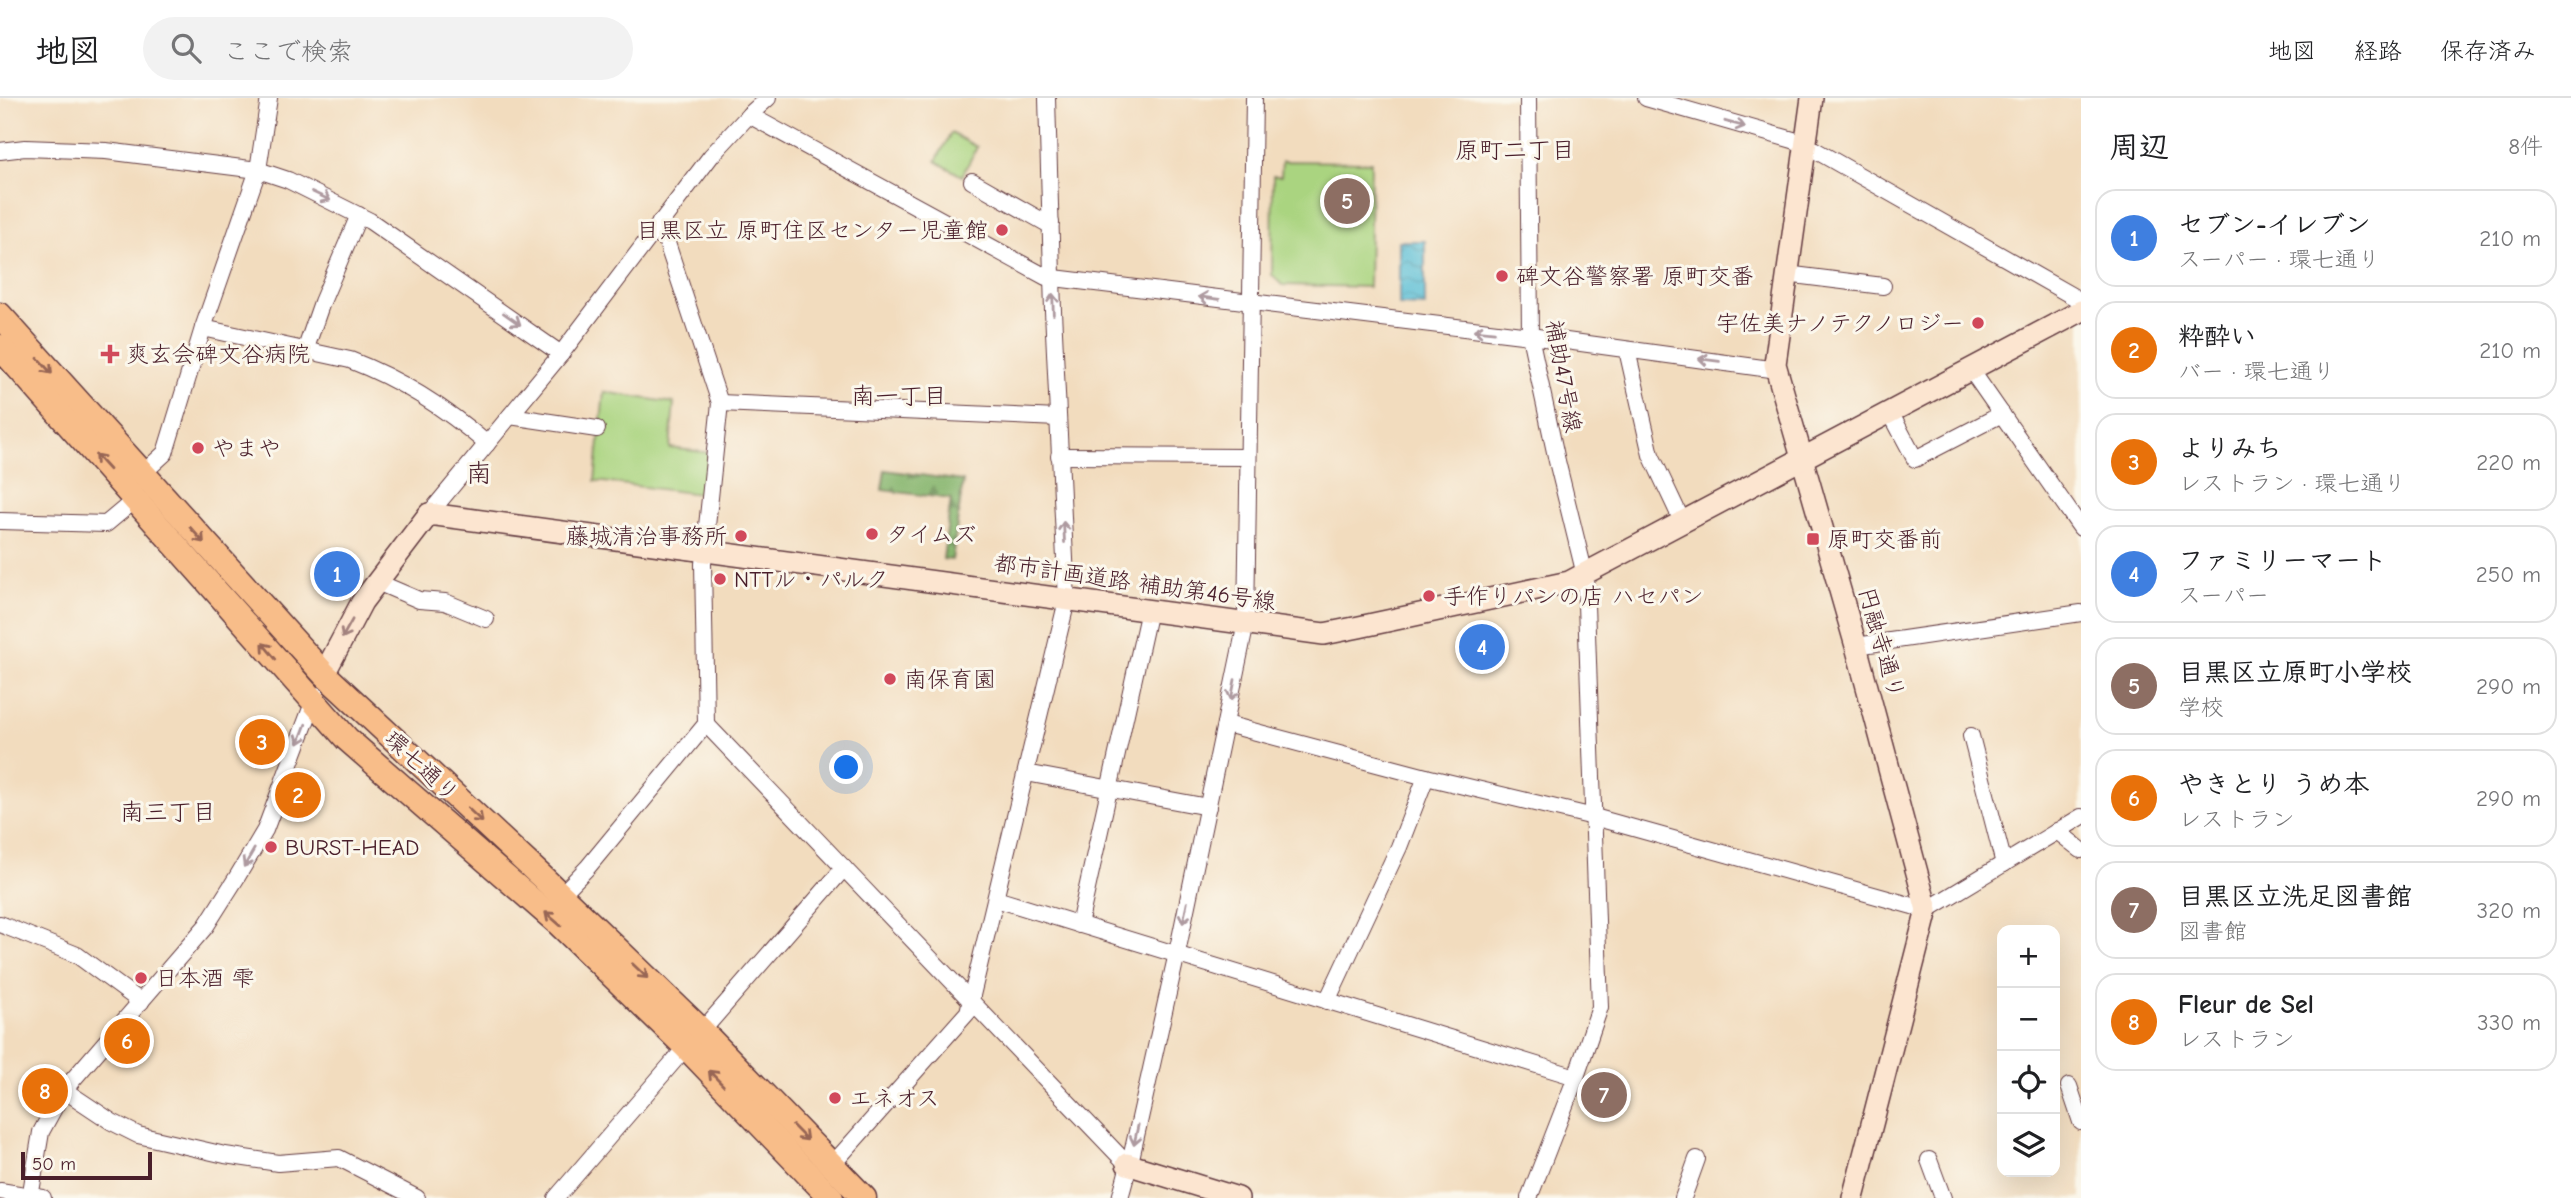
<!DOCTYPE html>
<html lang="ja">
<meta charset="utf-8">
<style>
body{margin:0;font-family:"Comic Neue","Klee One",sans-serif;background:#f2f2f2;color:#202124}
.controls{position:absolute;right:21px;bottom:21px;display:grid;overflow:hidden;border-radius:14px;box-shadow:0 7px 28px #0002}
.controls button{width:63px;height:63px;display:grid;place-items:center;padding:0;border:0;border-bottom:2px solid #e0e0e0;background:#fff;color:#202124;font:35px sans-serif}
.scale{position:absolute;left:21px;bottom:18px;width:131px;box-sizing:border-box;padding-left:7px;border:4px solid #4a1f2b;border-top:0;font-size:19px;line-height:24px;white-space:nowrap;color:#4a1f2b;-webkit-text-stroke:5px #fbf7ec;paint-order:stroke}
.you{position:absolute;left:847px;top:670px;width:24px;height:24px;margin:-18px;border:5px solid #fff;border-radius:50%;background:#1a73e8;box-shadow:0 0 0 10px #1a73e833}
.badge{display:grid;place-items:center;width:46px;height:46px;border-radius:50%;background:#7c3aed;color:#fff;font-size:23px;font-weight:700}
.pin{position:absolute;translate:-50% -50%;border:4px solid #fff;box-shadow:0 2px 7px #0006}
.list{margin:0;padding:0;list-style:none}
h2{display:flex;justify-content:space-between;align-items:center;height:91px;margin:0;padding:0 28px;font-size:30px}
h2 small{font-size:23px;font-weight:400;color:#757577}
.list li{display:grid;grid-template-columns:46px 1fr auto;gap:21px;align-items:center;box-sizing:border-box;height:98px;margin:0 14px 14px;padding:0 14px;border:2px solid #e0e0e0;border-radius:21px}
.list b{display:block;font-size:26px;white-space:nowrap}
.list p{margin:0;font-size:23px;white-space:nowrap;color:#757577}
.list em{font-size:23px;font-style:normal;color:#757577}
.icon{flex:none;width:38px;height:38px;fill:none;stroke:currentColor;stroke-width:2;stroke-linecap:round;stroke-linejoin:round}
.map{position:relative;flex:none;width:2081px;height:1100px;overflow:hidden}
header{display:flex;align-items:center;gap:42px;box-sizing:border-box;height:98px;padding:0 35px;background:#fff;border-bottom:2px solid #e0e0e0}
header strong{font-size:33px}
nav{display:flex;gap:38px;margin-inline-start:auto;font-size:24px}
.search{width:490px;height:63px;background:#f2f2f2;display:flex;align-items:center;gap:18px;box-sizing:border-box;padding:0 24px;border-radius:38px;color:#757577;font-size:26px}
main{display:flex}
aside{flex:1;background:#fff}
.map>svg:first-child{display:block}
.forest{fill:url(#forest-firs);stroke:#686a4c;stroke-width:2}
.park{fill:#aad480;stroke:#7a7a56;stroke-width:2}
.water{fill:url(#water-waves);stroke:#506e80;stroke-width:2}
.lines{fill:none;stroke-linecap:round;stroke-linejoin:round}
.street-casing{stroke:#633b41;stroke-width:18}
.secondary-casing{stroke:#633b41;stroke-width:24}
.primary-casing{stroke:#633b41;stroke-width:27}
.street{stroke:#fff;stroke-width:16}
.secondary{stroke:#fce5d0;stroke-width:21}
.primary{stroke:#f8bd89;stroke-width:24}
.oneway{stroke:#ae9aa0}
.oneway2{stroke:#986655}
.oneway3{stroke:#a3827e}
.poi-dot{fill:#d1495b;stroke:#fbf7ec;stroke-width:2.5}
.labels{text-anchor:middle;stroke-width:6;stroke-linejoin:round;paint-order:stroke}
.poi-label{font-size:23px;fill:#4a1f2b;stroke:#fbf7ec;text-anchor:start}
.street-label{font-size:23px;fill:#4a1f2b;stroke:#fbf7ec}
.neighbourhood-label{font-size:24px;fill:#4a1f2b;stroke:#fbf7ec}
.quarter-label{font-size:26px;fill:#4a1f2b;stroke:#fbf7ec}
</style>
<header>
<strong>地図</strong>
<div class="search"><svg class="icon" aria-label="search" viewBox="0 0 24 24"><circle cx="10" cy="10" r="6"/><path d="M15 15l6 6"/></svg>ここで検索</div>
<nav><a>地図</a><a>経路</a><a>保存済み</a></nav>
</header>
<main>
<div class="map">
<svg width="2081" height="1100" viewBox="0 0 2081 1100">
<defs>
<pattern id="forest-firs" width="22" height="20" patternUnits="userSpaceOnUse" patternTransform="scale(1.75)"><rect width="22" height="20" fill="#87b66e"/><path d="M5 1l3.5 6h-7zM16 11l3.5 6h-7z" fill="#70935b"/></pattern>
<pattern id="water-waves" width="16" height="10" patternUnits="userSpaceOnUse" patternTransform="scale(1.75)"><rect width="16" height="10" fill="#57bdd5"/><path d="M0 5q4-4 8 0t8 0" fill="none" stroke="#4a99ad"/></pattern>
</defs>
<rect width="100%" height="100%" fill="#fbf7ec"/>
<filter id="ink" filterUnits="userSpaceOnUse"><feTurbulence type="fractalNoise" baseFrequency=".0143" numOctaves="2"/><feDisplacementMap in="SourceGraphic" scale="14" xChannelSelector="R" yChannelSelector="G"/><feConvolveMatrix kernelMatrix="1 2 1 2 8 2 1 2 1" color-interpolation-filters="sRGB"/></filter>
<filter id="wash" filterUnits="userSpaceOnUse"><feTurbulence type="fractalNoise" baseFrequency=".00686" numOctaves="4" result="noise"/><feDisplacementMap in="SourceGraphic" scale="28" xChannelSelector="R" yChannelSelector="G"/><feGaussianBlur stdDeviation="1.57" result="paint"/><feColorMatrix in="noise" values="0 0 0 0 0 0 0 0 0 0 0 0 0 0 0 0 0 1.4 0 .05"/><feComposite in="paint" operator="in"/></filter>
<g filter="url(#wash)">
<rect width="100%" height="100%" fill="#f2dcbe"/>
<polygon class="forest" points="885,372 963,383 952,462 943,461 951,401 882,392"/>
<g class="park">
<polygon points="951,35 977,49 962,78 936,63"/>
<polygon points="1282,63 1371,64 1369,189 1282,187 1272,177 1273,78 1281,78"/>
<polygon points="604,294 674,305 670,350 712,355 707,397 595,383"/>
</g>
<polygon class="water" points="1399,143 1425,143 1425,208 1399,207"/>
</g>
<g filter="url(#ink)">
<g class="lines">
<defs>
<g id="street">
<polyline points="1528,0 1530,238 1557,363 1585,477 1600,909 1576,979 1529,1100"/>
<polyline points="1646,0 1793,42 1806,47 2081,203"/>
<polyline points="749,17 1046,179 1530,238 1777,272"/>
<polyline points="0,53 25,50 106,53 258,72 288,82 370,123 561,256"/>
<polyline points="972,83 1046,125 1051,125"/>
<polyline points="1786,176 1883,188"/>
<path d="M 203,230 L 350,262 C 399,281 447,311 487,346"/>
<polyline points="1627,252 1651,357 1683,425"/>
<polyline points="305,253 322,204 359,117"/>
<polyline points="1971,272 2081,430"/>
<polyline points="720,305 1058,320"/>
<polyline points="1890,314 1915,361 2002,316"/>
<polyline points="510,318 597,331"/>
<polyline points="1059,358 1248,359"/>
<polyline points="142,376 165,355 203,230 258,72 269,0"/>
<polyline points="429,416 561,256 711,58 749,17 768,0"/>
<polyline points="0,423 106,426 136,401"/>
<polyline points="377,484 419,502 445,504 486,521"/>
<polyline points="1856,548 2081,515"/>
<polyline points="706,626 1127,1066"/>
<polyline points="1226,626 1426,679 1594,719 1927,812 2081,719"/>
<polyline points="1971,638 2004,766"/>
<polyline points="1026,675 1208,709"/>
<polyline points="2057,733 2081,752"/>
<polyline points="561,797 588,769 706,626 703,466 720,305 660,124"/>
<polyline points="996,801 1576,979"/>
<polyline points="0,826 77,857 141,904"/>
<polyline points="1079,827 1149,512"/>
<polyline points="1327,903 1399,749 1426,679"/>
<polyline points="702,933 844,770"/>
<polyline points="2069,988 2081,1024"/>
<polyline points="64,992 112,1024 138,1037 225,1057 278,1065 339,1060 417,1100"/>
<polyline points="1929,1062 1943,1100"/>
<polyline points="832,1067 968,914 1067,502 1053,213 1047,0"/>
<polyline points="0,1093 43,1100"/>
<polyline points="30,1100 41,1034 64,992 206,828 237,779 265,732 316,597"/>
<polyline points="556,1100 686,949"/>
<polyline points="1120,1100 1132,1056 1177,855 1246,525 1254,0"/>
<polyline points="1683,1100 1697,1061"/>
</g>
<g id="secondary">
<polyline points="1812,0 1775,266 1856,548 1927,812 1853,1100"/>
<polyline points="324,576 362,504 429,416 1324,536 1359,529 1569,484 2081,213"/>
<polyline points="1127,1066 1238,1100"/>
</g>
<g id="primary">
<polyline points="0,217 324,576 541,778 702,933 864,1100"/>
<polyline points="0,249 347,641 558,825 686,949 831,1100"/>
</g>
</defs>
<use href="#street" class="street-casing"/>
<use href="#secondary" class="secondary-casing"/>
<use href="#primary" class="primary-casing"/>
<use href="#street" class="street"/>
<use href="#secondary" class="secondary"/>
<use href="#primary" class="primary"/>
</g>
<defs><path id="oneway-shaft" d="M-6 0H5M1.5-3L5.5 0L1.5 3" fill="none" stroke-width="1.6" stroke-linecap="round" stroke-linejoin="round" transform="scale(1.75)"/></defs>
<g class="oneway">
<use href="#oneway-shaft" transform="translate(1735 26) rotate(15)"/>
<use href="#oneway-shaft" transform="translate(321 98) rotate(25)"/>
<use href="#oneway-shaft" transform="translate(1209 200) rotate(-173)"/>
<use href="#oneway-shaft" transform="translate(1053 206) rotate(-92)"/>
<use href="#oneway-shaft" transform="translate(512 221) rotate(35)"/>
<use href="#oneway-shaft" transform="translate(1484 233) rotate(-174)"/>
<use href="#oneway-shaft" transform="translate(1709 262) rotate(-172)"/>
<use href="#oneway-shaft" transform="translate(1064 434) rotate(-93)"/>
<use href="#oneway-shaft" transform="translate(1233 592) rotate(101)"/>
<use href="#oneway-shaft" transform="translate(302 636) rotate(111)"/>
<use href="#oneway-shaft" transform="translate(249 760) rotate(120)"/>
<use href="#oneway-shaft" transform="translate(1185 815) rotate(102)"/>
<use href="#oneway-shaft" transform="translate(1136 1037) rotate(102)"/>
</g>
<g class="oneway2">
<use href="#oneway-shaft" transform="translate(45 268) rotate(48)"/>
<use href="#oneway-shaft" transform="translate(102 364) rotate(-132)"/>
<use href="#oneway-shaft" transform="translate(197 437) rotate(48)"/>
<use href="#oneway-shaft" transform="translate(269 553) rotate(-130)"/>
<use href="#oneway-shaft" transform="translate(475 717) rotate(43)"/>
<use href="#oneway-shaft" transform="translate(553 821) rotate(-139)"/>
<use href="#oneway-shaft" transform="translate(640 873) rotate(44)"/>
<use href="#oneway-shaft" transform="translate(716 980) rotate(-134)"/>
<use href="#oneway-shaft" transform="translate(800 1035) rotate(45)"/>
</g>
<use class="oneway3" href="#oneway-shaft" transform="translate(347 531) rotate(119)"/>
</g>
<g class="poi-dot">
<circle cx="1002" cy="132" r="7"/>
<circle cx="1502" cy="178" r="7"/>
<circle cx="1978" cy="225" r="7"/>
<path d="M106.5 245.5h7v7h7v7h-7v7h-7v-7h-7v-7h7z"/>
<circle cx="198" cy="350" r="7"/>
<circle cx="872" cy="436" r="7"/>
<circle cx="741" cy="438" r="7"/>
<rect x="1806" y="434" width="14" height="14" rx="3.5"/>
<circle cx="720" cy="481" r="7"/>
<circle cx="1429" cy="498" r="7"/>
<circle cx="890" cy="581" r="7"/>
<circle cx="271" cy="749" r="7"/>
<circle cx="141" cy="880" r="7"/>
<circle cx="835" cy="1000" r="7"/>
</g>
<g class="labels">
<g class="poi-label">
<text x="988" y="140" text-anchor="end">目黒区立 原町住区センター児童館</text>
<text x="1516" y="186">碑文谷警察署 原町交番</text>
<text x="1964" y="233" text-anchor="end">宇佐美ナノテクノロジー</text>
<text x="126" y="264">爽玄会碑文谷病院</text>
<text x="212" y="358">やまや</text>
<text x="886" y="444">タイムズ</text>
<text x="727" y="446" text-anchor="end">藤城清治事務所</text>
<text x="1827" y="449">原町交番前</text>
<text x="734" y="489">NTTル・パルク</text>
<text x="1443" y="506">手作りパンの店 ハセパン</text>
<text x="904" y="589">南保育園</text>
<text x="285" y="757">BURST-HEAD</text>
<text x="155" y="888">日本酒 雫</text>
<text x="849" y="1008">エネオス</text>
</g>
<g class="street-label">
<text transform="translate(1564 278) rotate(80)" y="8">補助47号線</text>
<text transform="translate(1135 484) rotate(8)" y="8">都市計画道路 補助第46号線</text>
<text transform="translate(1882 545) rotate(74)" y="8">円融寺通り</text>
<text transform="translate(422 668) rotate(43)" y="8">環七通り</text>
</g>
<g class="neighbourhood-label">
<text x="1515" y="60">原町二丁目</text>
<text x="899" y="306">南一丁目</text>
<text x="168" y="722">南三丁目</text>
</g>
<g class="quarter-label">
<text x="479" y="384">南</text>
</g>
</g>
</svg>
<div class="controls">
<button>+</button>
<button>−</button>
<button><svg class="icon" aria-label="locate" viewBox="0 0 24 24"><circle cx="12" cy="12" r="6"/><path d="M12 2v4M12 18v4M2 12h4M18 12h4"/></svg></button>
<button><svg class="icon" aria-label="layers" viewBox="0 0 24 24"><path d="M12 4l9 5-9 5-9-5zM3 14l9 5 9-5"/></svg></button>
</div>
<div class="scale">50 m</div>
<div class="you"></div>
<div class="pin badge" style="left:337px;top:476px;background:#3f7fe0">1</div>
<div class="pin badge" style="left:298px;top:697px;background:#e8710a">2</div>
<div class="pin badge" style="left:262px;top:644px;background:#e8710a">3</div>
<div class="pin badge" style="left:1482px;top:549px;background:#3f7fe0">4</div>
<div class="pin badge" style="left:1347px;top:103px;background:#8d6e63">5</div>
<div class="pin badge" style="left:127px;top:943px;background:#e8710a">6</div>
<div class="pin badge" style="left:1604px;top:997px;background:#8d6e63">7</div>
<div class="pin badge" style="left:45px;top:993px;background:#e8710a">8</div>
</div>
<aside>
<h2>周辺<small>8件</small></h2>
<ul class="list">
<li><span class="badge" style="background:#3f7fe0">1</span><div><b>セブン-イレブン</b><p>スーパー · 環七通り</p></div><em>210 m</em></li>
<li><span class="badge" style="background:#e8710a">2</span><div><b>粋酔い</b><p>バー · 環七通り</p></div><em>210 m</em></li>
<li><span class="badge" style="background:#e8710a">3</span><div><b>よりみち</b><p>レストラン · 環七通り</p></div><em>220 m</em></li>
<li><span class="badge" style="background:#3f7fe0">4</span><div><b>ファミリーマート</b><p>スーパー</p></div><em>250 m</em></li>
<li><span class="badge" style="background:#8d6e63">5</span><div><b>目黒区立原町小学校</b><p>学校</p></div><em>290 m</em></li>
<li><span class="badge" style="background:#e8710a">6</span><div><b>やきとり うめ本</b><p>レストラン</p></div><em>290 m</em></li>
<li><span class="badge" style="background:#8d6e63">7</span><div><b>目黒区立洗足図書館</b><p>図書館</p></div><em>320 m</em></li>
<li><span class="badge" style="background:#e8710a">8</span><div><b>Fleur de Sel</b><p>レストラン</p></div><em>330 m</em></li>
</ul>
</aside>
</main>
